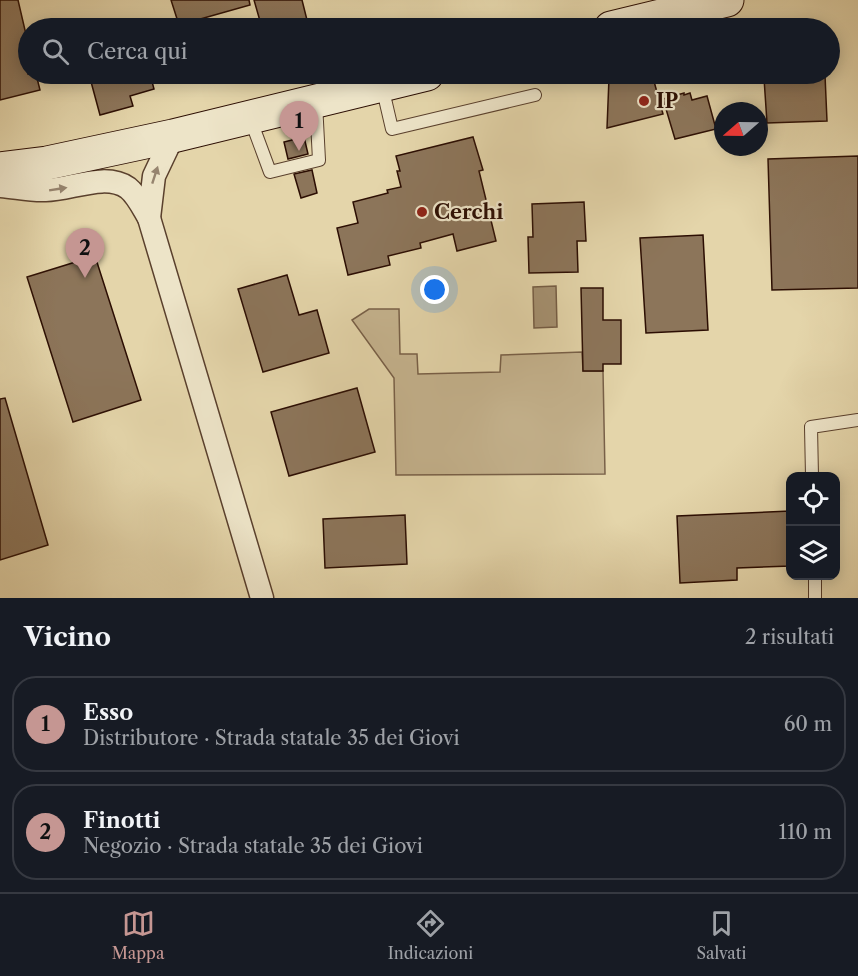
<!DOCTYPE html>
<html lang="it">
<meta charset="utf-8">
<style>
body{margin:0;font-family:"Libre Caslon Text",serif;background:#20242c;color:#f1f3f6}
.controls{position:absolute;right:18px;bottom:18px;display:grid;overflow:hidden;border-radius:12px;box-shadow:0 3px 15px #0003}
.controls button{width:54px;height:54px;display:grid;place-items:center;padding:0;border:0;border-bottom:2px solid #363941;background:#171b24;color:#f1f3f6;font:30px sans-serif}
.compass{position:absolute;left:714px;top:102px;width:54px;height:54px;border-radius:50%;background:#171b24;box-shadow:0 3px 15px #0003;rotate:250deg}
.you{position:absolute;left:435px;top:290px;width:21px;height:21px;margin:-15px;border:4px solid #fff;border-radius:50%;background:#1a73e8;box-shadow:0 0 0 9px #1a73e833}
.badge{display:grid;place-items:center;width:39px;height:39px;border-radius:50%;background:#c59692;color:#111;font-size:20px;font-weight:700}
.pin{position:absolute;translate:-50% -50px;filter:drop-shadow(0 2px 3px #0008)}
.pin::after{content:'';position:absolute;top:32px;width:21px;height:18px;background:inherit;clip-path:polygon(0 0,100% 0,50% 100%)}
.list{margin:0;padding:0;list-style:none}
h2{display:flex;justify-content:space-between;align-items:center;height:78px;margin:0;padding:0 24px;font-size:26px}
h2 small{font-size:20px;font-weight:400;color:#9ea1a6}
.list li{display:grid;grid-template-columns:39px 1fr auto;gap:18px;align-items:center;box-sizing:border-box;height:96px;margin:0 12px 12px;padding:0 12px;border:2px solid #363941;border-radius:24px}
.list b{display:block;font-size:22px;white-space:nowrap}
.list p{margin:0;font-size:20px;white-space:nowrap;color:#9ea1a6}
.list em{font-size:20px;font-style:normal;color:#9ea1a6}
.icon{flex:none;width:33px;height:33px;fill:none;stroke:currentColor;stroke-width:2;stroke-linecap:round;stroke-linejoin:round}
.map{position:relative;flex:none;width:858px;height:598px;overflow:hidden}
.search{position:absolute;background:#171b24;box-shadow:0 3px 15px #0003;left:18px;right:18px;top:18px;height:66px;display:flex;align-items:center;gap:15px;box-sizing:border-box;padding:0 21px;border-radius:33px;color:#9ea1a6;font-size:22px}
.sheet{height:294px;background:#171b24}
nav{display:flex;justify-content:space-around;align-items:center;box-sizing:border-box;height:84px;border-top:2px solid #363941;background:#171b24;font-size:16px;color:#9ea1a6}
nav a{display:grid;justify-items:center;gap:3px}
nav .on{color:#c59692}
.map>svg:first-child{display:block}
.green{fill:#c5b38e;stroke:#786048;stroke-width:1.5}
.water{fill:#a59171;stroke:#755d45;stroke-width:1.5}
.building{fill:#8c755a;stroke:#2c0e03;stroke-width:1.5}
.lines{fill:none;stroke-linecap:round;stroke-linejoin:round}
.service-casing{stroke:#5a402d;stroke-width:14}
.minor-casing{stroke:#5a402d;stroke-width:25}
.secondary-casing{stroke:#2c0e03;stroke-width:35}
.service{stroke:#ede4c8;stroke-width:12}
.minor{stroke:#ede4c8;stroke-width:22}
.secondary{stroke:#ede4c8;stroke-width:33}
.oneway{fill:#96846f}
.poi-dot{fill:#8f2418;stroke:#ede4c8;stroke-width:2}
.labels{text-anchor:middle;stroke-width:4.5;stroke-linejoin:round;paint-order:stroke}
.poi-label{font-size:20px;font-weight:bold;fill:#2c0e03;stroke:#ede4c8;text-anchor:start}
</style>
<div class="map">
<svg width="858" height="598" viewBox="0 0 858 598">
<rect width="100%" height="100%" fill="#e4d5aa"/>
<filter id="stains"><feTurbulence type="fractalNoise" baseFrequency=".00333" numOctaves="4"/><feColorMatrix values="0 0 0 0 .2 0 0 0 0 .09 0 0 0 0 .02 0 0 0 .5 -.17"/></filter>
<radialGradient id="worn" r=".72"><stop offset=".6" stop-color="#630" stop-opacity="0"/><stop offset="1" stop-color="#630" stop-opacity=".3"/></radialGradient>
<polygon class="green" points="369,309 399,309 400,354 417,354 418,374 500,372 501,355 582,352 583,371 603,371 605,474 396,475 394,378 352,320"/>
<polygon class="water" points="556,286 557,327 534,328 533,287"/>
<g class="building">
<polygon points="0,0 18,0 28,43 28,74 36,74 40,90 0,100"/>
<polygon points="171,0 249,0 250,5 179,25"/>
<polygon points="254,0 302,0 309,28 262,28"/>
<polygon points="107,74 150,74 154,89 130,96 133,106 100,115 90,78"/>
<polygon points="625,74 652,74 663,114 607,128 609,78"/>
<polygon points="825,75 827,121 767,123 764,78"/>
<polygon points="684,93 684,95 690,93 692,100 707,96 716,129 675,139 663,99"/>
<polygon points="304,137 308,154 288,159 284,142"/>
<polygon points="473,137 483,170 479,171 496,241 457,251 453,234 420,243 421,248 388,256 390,265 348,275 337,228 358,223 353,202 388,193 387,190 401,187 397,171 400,171 396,156"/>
<polygon points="858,156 858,288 772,290 768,159"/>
<polygon points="312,170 317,193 301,198 294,174"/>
<polygon points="584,202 586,241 577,241 578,272 529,273 528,237 533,237 532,204"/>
<polygon points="703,235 708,330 646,333 640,238"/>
<polygon points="95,256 141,400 73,422 27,277"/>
<polygon points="287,275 299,315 317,310 329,353 263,372 238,289"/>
<polygon points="581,288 603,288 603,320 621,320 621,364 603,364 603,371 583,371"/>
<polygon points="357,388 375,452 289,476 271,412"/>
<polygon points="5,398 48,545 0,560 0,399"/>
<polygon points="790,511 790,566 737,568 737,580 680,583 677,516"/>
<polygon points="405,515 407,564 325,568 323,519"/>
</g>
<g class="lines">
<defs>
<g id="service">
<polyline points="707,28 714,7"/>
<polyline points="578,74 579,75 586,74"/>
<polyline points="382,86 392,129 535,95"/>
<polyline points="250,118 270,172 319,160 316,103"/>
<polyline points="812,476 811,427 858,420"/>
<polyline points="815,576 815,598"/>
</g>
<g id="minor">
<path d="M 0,186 C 15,187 31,191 46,190 C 71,190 105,172 128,188 C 137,195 143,208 149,218 L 262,598"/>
<polyline points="149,218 154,176 173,136"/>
</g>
<g id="secondary">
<polyline points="611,28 727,0"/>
<polyline points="0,169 47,163 173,136 427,74"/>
</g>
</defs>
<use href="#service" class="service-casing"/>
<use href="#minor" class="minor-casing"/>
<use href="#secondary" class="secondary-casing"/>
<use href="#service" class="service"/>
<use href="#minor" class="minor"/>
<use href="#secondary" class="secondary"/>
</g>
<defs><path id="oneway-solid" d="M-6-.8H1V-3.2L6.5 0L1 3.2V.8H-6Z" transform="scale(1.5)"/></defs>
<g class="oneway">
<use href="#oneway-solid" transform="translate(155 175) rotate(-72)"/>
<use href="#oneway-solid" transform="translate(58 189) rotate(-9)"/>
</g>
<g class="poi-dot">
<circle cx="644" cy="101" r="6"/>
<circle cx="422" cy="212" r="6"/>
</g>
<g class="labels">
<g class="poi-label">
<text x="656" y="108">IP</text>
<text x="434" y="219">Cerchi</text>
</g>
</g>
<rect width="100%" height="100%" filter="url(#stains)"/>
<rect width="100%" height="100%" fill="url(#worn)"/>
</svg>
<div class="controls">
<button><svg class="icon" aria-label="locate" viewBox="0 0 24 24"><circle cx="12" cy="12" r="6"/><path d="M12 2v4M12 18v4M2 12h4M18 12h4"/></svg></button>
<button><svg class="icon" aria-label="layers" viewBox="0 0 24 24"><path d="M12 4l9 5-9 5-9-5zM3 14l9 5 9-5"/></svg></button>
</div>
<svg class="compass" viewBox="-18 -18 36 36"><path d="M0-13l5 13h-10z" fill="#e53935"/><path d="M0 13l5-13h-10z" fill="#9ea1a6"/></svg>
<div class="you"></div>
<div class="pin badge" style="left:299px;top:151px">1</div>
<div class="pin badge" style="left:85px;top:278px">2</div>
<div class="search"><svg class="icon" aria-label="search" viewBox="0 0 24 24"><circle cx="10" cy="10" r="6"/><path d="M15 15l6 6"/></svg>Cerca qui</div>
</div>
<section class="sheet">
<h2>Vicino<small>2 risultati</small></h2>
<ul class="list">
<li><span class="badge">1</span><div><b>Esso</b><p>Distributore · Strada statale 35 dei Giovi</p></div><em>60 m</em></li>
<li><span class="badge">2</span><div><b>Finotti</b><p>Negozio · Strada statale 35 dei Giovi</p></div><em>110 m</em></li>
</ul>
</section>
<nav>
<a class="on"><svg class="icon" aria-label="map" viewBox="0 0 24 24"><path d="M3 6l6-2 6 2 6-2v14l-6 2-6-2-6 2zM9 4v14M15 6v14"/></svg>Mappa</a>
<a><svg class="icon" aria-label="directions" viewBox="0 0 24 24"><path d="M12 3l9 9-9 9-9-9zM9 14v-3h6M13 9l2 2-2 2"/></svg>Indicazioni</a>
<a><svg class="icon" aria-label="saved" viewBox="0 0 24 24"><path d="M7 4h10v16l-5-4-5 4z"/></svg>Salvati</a>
</nav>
